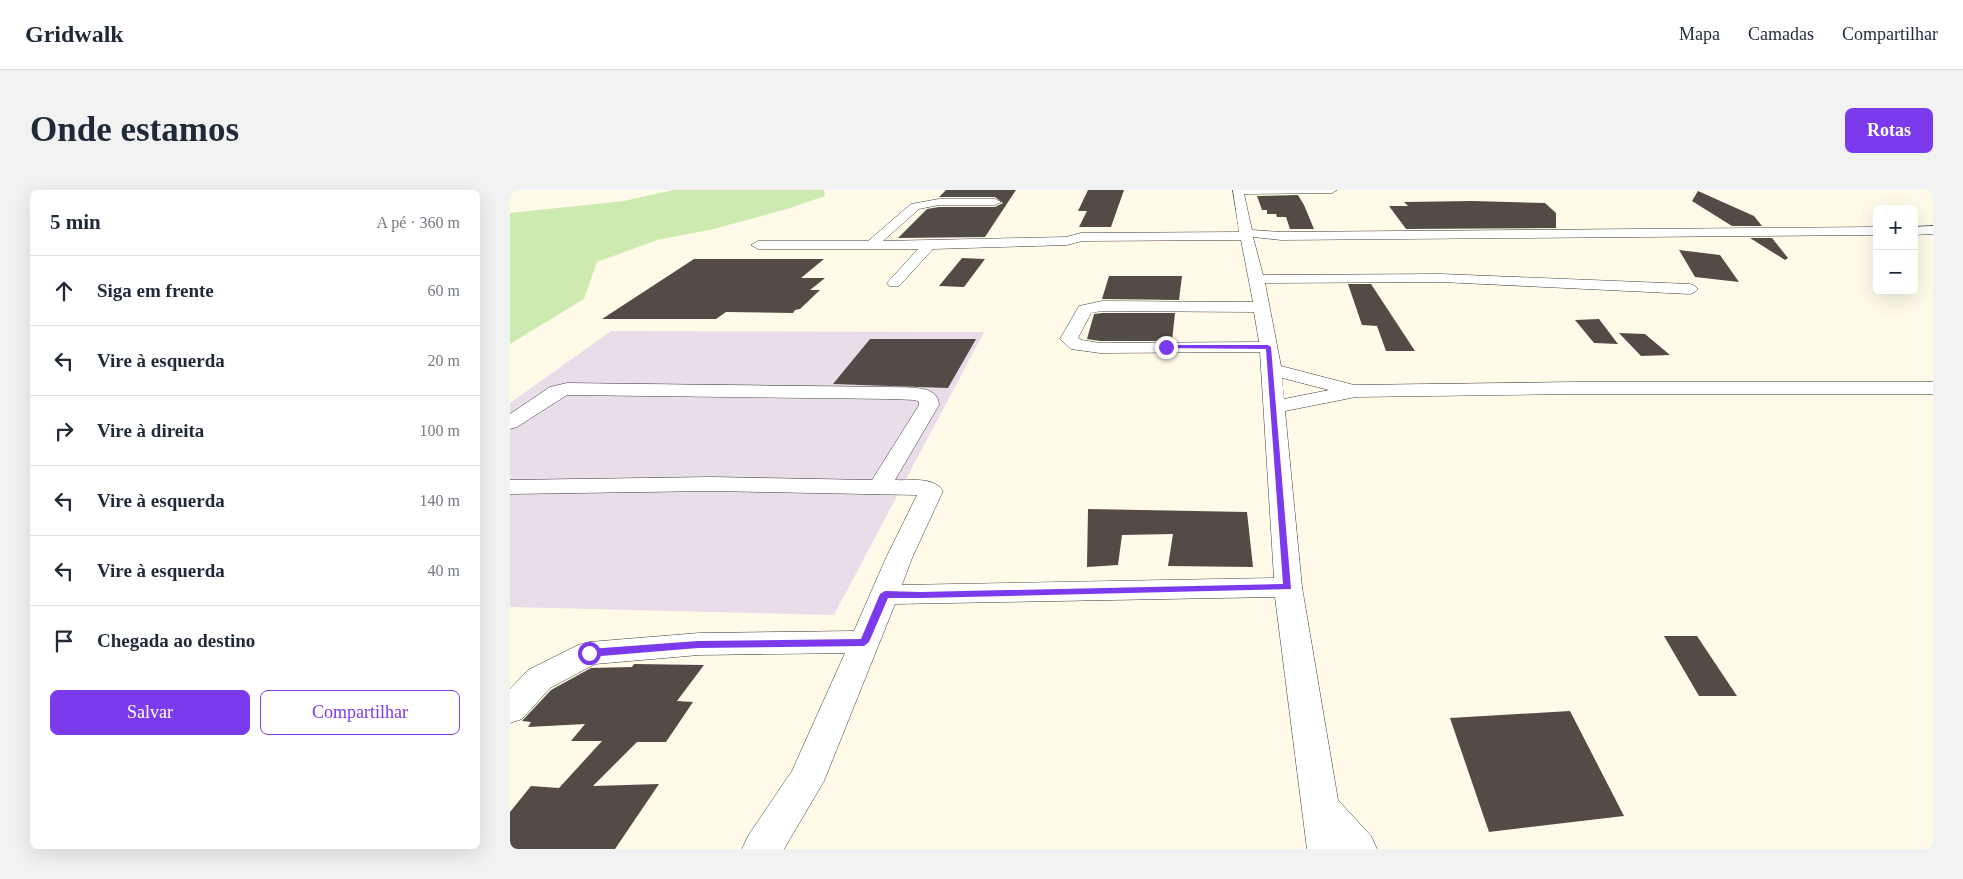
<!DOCTYPE html>
<html lang="pt">
<meta charset="utf-8">
<style>
body{margin:0;font-family:Georgia,serif;background:#f2f2f3;color:#1f2937}
.controls{position:absolute;right:15px;top:15px;display:grid;overflow:hidden;border-radius:8px;box-shadow:0 5px 20px #0002}
.controls button{width:45px;height:45px;display:grid;place-items:center;padding:0;border:0;border-bottom:1px solid #e0e1e3;background:#fff;color:#1f2937;font:25px sans-serif}
.stop{position:absolute;width:15px;height:15px;margin:-11px;border:4px solid #7c3aed;border-radius:50%;background:#fff}
.stop.end{background:#7c3aed;border-color:#fff;box-shadow:0 1px 5px #0008}
.list{margin:0;padding:0;list-style:none}
h2{display:flex;justify-content:space-between;align-items:center;height:65px;margin:0;padding:0 20px;font-size:21px}
h2 small{font-size:16px;font-weight:400;color:#747a83}
.list li{display:grid;grid-template-columns:32px 1fr auto;gap:15px;align-items:center;box-sizing:border-box;height:70px;padding:0 20px;border-top:1px solid #e0e1e3}
.list b{display:block;font-size:19px;white-space:nowrap}
.list em{font-size:16px;font-style:normal;color:#747a83}
.actions{display:flex;gap:10px;padding:15px 20px}
.actions a{flex:1;padding:11px 0;border:1px solid #7c3aed;border-radius:8px;text-align:center;font-size:18px;color:#7c3aed}
.actions .main{background:#7c3aed;color:#fff}
.icon{flex:none;width:28px;height:28px;fill:none;stroke:currentColor;stroke-width:2;stroke-linecap:round;stroke-linejoin:round}
.map{position:relative;flex:none;width:1423px;height:659px;overflow:hidden;border-radius:8px}
header{display:flex;align-items:center;gap:30px;box-sizing:border-box;height:70px;padding:0 25px;background:#fff;border-bottom:1px solid #e0e1e3}
header strong{font-size:24px}
nav{display:flex;gap:28px;margin-inline-start:auto;font-size:18px}
.intro{display:flex;align-items:center;justify-content:space-between;box-sizing:border-box;height:120px;padding:0 30px}
h1{margin:0;font-size:35px}
.button{padding:12px 22px;border-radius:8px;background:#7c3aed;color:#fff;font-size:18px;font-weight:700}
main{display:flex;gap:30px;padding:0 30px}
aside{flex:1;background:#fff;border-radius:8px;box-shadow:0 5px 20px #0002}
.map>svg:first-child{display:block}
.industrial{fill:#e9ddea}
.green{fill:#cdebb0}
.building{fill:#534c46}
.lines{fill:none;stroke-linecap:round;stroke-linejoin:round}
.minor-casing{stroke:#3d3d3d;stroke-width:1}
.minor{fill:#fff;fill-rule:evenodd}
.route{fill:#7c3aed}
</style>
<header>
<strong>Gridwalk</strong>
<nav><a>Mapa</a><a>Camadas</a><a>Compartilhar</a></nav>
</header>
<div class="intro"><h1>Onde estamos</h1><a class="button">Rotas</a></div>
<main>
<aside>
<h2>5 min<small>A pé · 360 m</small></h2>
<ul class="list">
<li><svg class="icon" aria-label="ahead" viewBox="0 0 24 24"><path d="M12 20V5M6 11l6-6 6 6"/></svg><div><b>Siga em frente</b></div><em>60 m</em></li>
<li><svg class="icon" aria-label="left" viewBox="0 0 24 24"><path d="M17 20v-9H6M10 6l-5 5 5 5"/></svg><div><b>Vire à esquerda</b></div><em>20 m</em></li>
<li><svg class="icon" aria-label="right" viewBox="0 0 24 24"><path d="M7 20v-9h11M14 6l5 5-5 5"/></svg><div><b>Vire à direita</b></div><em>100 m</em></li>
<li><svg class="icon" aria-label="left" viewBox="0 0 24 24"><path d="M17 20v-9H6M10 6l-5 5 5 5"/></svg><div><b>Vire à esquerda</b></div><em>140 m</em></li>
<li><svg class="icon" aria-label="left" viewBox="0 0 24 24"><path d="M17 20v-9H6M10 6l-5 5 5 5"/></svg><div><b>Vire à esquerda</b></div><em>40 m</em></li>
<li><svg class="icon" aria-label="arrive" viewBox="0 0 24 24"><path d="M6 21V4h12l-3 4 3 4H6"/></svg><div><b>Chegada ao destino</b></div></li>
</ul>
<div class="actions"><a class="main">Salvar</a><a>Compartilhar</a></div>
</aside>
<div class="map">
<svg width="1423" height="659" viewBox="0 0 1423 659">
<rect width="100%" height="100%" fill="#fffbe8"/>
<polygon class="industrial" points="101,141 474,142 324,425 0,417 0,213"/>
<polygon class="green" points="163,0 314,0 315,6 280,18 204,39 147,50 87,72 74,109 0,154 0,23 114,11"/>
<g class="building">
<polygon points="436,0 506,0 475,47 388,48 417,19 429,17 485,17 493,13 485,7 429,7"/>
<polygon points="578,0 614,0 601,37 569,37 577,21 568,21"/>
<polygon points="1188,1 1244,26 1252,36 1222,36 1182,11"/>
<polygon points="788,5 794,15 804,39 780,39 776,27 767,27 766,24 757,24 757,20 752,20 747,6"/>
<polygon points="963,11 1035,13 1046,23 1046,38 896,39 879,16 898,16 894,12"/>
<polygon points="1240,48 1262,48 1278,68 1275,70"/>
<polygon points="1169,60 1210,65 1229,92 1185,87"/>
<polygon points="452,68 475,69 454,97 429,96"/>
<polygon points="184,69 314,69 291,88 315,88 300,100 310,100 290,119 285,120 283,123 216,122 206,129 92,129"/>
<polygon points="599,86 672,86 669,110 592,109"/>
<polygon points="838,94 861,94 905,161 876,161 867,136 852,135"/>
<polygon points="592,123 665,123 662,151 590,151 577,149 584,124"/>
<polygon points="1089,129 1108,154 1084,153 1065,130"/>
<polygon points="1109,143 1135,144 1160,165 1131,166"/>
<polygon points="360,149 466,149 438,198 323,194"/>
<polygon points="578,319 737,322 743,377 658,376 663,344 612,345 608,375 577,377"/>
<polygon points="1154,446 1187,446 1227,506 1189,506"/>
<polygon points="124,474 194,475 167,511 183,512 156,552 127,552 83,596 149,594 105,659 0,659 0,622 21,596 49,598 92,551 61,551 75,534 18,537 21,532 12,531 41,500 81,478 122,477"/>
<polygon points="1060,521 1114,626 979,642 940,528"/>
</g>
<g class="lines">
<defs>
<g id="minor">
<path d="M 723,0 L 827,0 L 822,3 L 734,4 L 742,40 L 771,42 L 1367,37 L 1367,45 L 771,50 L 743,47 L 753,85 L 931,84 L 1180,94 L 1185,96 L 1188,99 L 1185,102 L 1180,104 L 931,92 L 755,93 L 771,176 L 844,195 L 1063,192 L 1423,192 L 1423,204 L 1063,204 L 846,207 L 775,221 L 792,397 L 828,610 L 861,646 L 867,659 L 797,659 L 765,407 L 385,414 L 314,591 L 274,659 L 232,659 L 238,646 L 282,581 L 335,463 L 189,465 L 85,474 L 40,498 L 12,529 L 0,533 L 0,499 L 18,480 L 68,455 L 79,452 L 189,443 L 344,441 L 376,368 L 407,305 L 201,301 L 0,304 L 0,290 L 201,287 L 362,290 L 409,215 L 409,212 L 405,210 L 381,209 L 57,205 L 7,237 L 0,239 L 0,224 L 40,197 L 57,193 L 381,197 C 396,198 429,194 429,215 L 385,290 C 401,291 423,286 433,301 L 402,368 L 392,395 L 764,388 L 750,162 L 590,163 L 561,159 L 550,149 L 569,116 L 592,111 L 743,112 L 731,50 L 572,51 L 557,55 L 423,59 L 389,96 L 379,96 L 377,93 L 408,59 L 248,59 L 241,55 L 248,51 L 358,51 L 401,14 L 429,9 L 485,9 L 491,12 L 485,15 L 429,15 L 409,19 L 373,51 L 556,47 L 571,43 L 729,42 ZM 592,121 L 744,122 L 749,152 L 590,153 L 572,150 L 568,148 L 581,123 ZM 772,188 L 819,200 L 774,209 Z"/>
<polygon points="1423,36 1423,44 1404,45 1404,37"/>
</g>
</defs>
<use href="#minor" class="minor-casing"/>
<use href="#minor" class="minor"/>
</g>
<polygon class="route" points="656,155 758,155 761,157 781,399 411,408 378,408 359,452 354,456 188,458 79,467 74,463 79,459 188,451 351,449 370,404 375,401 411,402 773,394 756,159 654,158"/>
</svg>
<div class="controls">
<button>+</button>
<button>−</button>
</div>
<div class="stop" style="left:79px;top:463px"></div>
<div class="stop end" style="left:656px;top:157px"></div>
</div>
</main>
